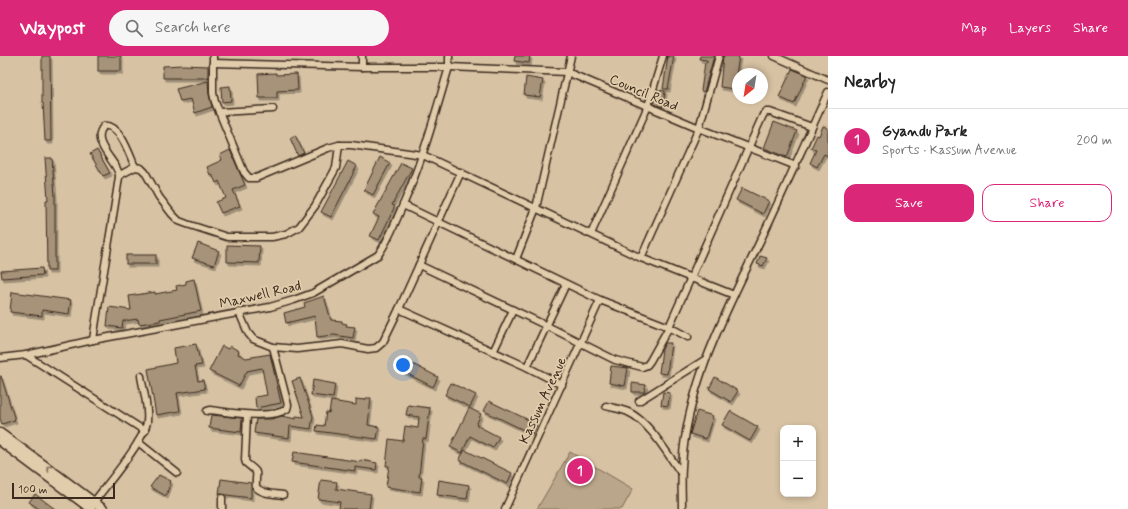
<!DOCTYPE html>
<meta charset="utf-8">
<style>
body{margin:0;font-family:Mynerve,sans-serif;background:#f6f6f6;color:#222}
.controls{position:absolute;right:12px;bottom:12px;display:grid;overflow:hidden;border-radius:8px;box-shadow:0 2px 6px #0003}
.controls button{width:36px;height:36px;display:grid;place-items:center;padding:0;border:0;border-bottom:1px solid #e0e0e0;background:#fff;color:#222;font:20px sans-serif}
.compass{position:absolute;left:732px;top:12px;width:36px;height:36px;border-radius:50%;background:#fff;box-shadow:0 2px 6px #0003;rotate:210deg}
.scale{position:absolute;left:12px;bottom:10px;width:103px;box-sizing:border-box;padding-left:4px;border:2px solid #3b2a1e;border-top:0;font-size:11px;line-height:14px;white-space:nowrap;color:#3b2a1e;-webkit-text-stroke:3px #e1ccab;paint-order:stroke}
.you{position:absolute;left:403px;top:309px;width:14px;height:14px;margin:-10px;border:3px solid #fff;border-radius:50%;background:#1a73e8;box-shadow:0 0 0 6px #1a73e833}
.badge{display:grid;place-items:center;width:26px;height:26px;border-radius:50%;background:#db2777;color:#fff;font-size:13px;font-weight:700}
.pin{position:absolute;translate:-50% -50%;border:2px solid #fff;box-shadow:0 1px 4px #0006}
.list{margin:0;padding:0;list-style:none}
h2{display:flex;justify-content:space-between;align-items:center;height:52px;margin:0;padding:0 16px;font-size:17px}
h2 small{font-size:13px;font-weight:400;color:#767676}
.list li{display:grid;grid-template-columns:26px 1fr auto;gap:12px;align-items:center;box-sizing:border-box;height:64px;padding:0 16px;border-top:1px solid #e0e0e0}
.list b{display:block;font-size:15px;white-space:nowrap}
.list p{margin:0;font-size:13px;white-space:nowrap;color:#767676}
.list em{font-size:13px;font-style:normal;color:#767676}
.actions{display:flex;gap:8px;padding:12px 16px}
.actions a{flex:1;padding:9px 0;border:1px solid #db2777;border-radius:12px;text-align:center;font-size:14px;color:#db2777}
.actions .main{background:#db2777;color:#fff}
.icon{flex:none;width:22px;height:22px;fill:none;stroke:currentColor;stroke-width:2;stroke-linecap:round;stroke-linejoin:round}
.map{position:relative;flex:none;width:828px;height:453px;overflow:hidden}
header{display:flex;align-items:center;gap:24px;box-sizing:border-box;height:56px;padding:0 20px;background:#db2777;color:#fff}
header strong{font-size:19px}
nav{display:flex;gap:22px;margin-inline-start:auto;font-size:14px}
.search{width:280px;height:36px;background:#f6f6f6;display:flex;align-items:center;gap:10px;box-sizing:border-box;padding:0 14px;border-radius:22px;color:#767676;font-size:15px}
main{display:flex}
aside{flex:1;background:#fff}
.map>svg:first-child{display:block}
.green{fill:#baa68a;stroke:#7a6854}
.building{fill:#a79379;stroke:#3b2a1e;filter:url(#shadow)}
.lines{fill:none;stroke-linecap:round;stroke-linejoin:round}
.street-casing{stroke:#3b2a1e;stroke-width:9}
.secondary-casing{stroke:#3b2a1e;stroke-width:11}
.street{stroke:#e1ccab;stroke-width:6}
.secondary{stroke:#e1ccab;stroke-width:8}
.oneway{stroke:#86735d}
.labels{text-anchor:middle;stroke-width:3.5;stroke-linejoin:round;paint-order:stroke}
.street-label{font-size:14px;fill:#3b2a1e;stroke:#e1ccab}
</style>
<header>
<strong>Waypost</strong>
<div class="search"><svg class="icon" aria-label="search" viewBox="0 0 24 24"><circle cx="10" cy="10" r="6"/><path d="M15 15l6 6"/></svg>Search here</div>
<nav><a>Map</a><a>Layers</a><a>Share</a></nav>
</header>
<main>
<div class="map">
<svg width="828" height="453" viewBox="0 0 828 453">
<defs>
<filter id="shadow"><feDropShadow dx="2" dy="3" stdDeviation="0" flood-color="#0004"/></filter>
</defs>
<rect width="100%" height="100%" fill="#d7c2a3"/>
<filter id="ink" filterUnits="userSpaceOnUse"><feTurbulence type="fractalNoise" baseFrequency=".025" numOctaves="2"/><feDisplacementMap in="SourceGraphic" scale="8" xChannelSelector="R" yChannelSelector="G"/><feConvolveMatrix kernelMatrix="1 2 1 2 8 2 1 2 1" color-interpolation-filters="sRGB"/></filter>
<g filter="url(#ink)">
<polygon class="green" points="570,396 633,433 622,453 537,453"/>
<g class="building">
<polygon points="42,0 50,0 51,85 45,85 43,47 42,47"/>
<rect x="98" y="0" width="23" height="15"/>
<polygon points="515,0 530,0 529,7 514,5"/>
<polygon points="668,0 674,0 668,33 663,33"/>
<polygon points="700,0 714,0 704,36 701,35 705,6 707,7 707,4 699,3"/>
<polygon points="723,0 739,0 734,33 720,31"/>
<polygon points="183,9 208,10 208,22 163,22 163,10"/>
<polygon points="792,13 807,19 794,48 779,41"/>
<polygon points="276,17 276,19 297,18 298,34 277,35 277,42 259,42 258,18"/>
<polygon points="526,21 543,24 540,41 524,39"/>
<polygon points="208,25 209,38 212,51 195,57 191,43 180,45 176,33"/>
<polygon points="230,30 231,45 222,46 221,31"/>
<polygon points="657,34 665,35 663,51 654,48"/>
<polygon points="774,66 797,75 787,101 764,92"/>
<polygon points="823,70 828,72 828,100 824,98 817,111 810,107 816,94 811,92 817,79 819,80"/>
<polygon points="295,79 304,97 298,100 290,82"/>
<polygon points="97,94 110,117 103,120 90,98"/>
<polygon points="230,94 245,129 233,134 240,150 221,157 216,146 226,142 219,125 216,127 212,118 210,119 207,111 222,104 220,99"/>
<polygon points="380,101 390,107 373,139 364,134"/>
<polygon points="45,102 52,102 55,140 55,215 47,215 46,144 48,144"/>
<polygon points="348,105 357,110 331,161 321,156"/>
<polygon points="401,107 412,112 392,149 395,150 379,184 370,180 379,161 373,158"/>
<polygon points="742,132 769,145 763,158 736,144"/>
<polygon points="198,187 219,195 214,209 192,202"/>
<polygon points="227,189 260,190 259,207 227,206"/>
<rect x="126" y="199" width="30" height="9"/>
<polygon points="760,200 767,202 763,210 757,208"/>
<polygon points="42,212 43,219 2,222 1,215"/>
<polygon points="194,223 201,255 160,263 160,265 139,268 138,263 123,265 122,272 107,270 109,251 131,254 129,240 155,236 155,238 177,234 176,230 186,228 186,225"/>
<polygon points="12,236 71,244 69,258 42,254 42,260 10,256"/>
<polygon points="324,240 331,264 342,265 342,267 347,268 346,270 355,271 353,282 334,279 317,281 315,260 286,267 284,257 305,251 304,247"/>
<polygon points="665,287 671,287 667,318 659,317 662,293"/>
<polygon points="196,288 199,301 200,301 202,309 195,310 198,325 203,324 205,333 177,337 180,355 156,359 148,313 176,307 174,292"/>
<polygon points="222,290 228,293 230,290 239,295 238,298 246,302 270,298 281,347 256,352 255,341 267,339 262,312 247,315 239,330 209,315"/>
<polygon points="403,303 438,321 433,331 398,313"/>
<polygon points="611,310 628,312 625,330 609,327"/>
<polygon points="0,320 1,320 15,364 2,368 0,363"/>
<polygon points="715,321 738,335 731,346 709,333"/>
<polygon points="300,322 313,360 311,373 290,370 289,382 254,377 256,363 271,363 282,360 296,363 296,360 304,361 292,325"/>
<polygon points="313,324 335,328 333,342 311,339"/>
<polygon points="451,327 476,339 470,351 445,339"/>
<polygon points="632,327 646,329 644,336 632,336"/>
<polygon points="663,336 670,337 668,350 661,349"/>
<polygon points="366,342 371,342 368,369 379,371 377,383 316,375 317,369 324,370 326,356 329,357 331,345 356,349 356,343 365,344"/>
<polygon points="489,345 537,368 532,378 484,355"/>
<polygon points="408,349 430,352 426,383 423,382 419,421 422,421 420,436 386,431 389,410 386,410 389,383 403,385 405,370 418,372 419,361 406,359"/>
<polygon points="469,352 481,358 476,369 499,381 493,392 470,380 462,397 450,391"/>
<polygon points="697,355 713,360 706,383 690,378"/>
<polygon points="730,355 758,371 750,385 722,369"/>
<polygon points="211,359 242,362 241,376 209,372"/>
<polygon points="465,394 512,417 507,428 459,404"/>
<polygon points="294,396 361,406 361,404 377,407 376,414 355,411 355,415 292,406"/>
<polygon points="159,419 171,425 166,440 150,431"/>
<polygon points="221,423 251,427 251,442 219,438"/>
<polygon points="321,424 337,426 336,433 371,438 369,453 339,453 340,446 318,443"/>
<polygon points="439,424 469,429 467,443 437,439"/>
<polygon points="35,438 55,453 39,453 29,446"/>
</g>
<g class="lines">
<defs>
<g id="street">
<polyline points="213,0 213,37 215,46 244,116 249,122 256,122 328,92 339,89 351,89 423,99 641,202 734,239"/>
<polyline points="774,0 828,24"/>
<polyline points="213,7 362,11 449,11 567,16 699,72 796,110"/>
<polyline points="362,11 362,0"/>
<polyline points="219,56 273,53"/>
<polyline points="120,119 135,111 141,112 145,116 159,141 172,158 179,165 187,168 227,181 272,181 286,178 299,171 315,150 336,112 339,89"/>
<polyline points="403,149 600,244 669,271 688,281"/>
<polyline points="591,178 648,50 663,0"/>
<polyline points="641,202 699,72 719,0"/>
<polyline points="516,203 536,152 571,0"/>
<polyline points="419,209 547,270 615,304 642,311 647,309 650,305 669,271 763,59 766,56 770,56 812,71"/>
<polyline points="399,253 527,311 562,329"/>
<polyline points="239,256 248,277 253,283 273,291 297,293 342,288 368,293 376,292 383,286 399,253 461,116"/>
<path d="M 93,284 C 101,230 111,176 119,121 C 121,108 88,87 104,70 C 120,67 130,100 135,111"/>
<polyline points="493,296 513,254"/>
<polyline points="26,299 145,375"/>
<path d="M 0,302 L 26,299 L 93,284 L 270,251 L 294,244 L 313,237 L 378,199 C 387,187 393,172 399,158 C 421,110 434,62 449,11 L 449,0"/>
<polyline points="527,311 566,228"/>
<polyline points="639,345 706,303"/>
<path d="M 606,350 C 613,352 621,353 628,356 C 649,365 668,399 681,417"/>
<path d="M 207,355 L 210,354 C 228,356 271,364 287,353 L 288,349 L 273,291"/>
<path d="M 247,359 L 245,404 L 246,407 C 261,419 255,413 256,431 C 261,438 275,438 283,439"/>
<polyline points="138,386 177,417"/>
<path d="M 94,446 C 107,428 144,385 147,366 C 149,351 143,334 141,320"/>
<polyline points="222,453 222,442"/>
<polyline points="505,453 600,244"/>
<path d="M 682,453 C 682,439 681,425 682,411 C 686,329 727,254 762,181 C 785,133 806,84 828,36"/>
</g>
<g id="secondary">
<polyline points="0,377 55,417 103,453"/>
<polyline points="0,385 91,453"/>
</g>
</defs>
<use href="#street" class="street-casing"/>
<use href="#secondary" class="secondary-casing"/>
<use href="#street" class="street"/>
<use href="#secondary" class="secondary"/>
</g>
<defs><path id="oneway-chevron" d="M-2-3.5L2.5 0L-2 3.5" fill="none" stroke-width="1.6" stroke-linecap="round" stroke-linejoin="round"/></defs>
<use class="oneway" href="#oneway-chevron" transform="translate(49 412) rotate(-144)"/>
</g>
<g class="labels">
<g class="street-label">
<text transform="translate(644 36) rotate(23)" y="5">Council Road</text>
<text transform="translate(260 238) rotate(-13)" y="5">Maxwell Road</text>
<text transform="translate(542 344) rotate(-65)" y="5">Kassum Avenue</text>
</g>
</g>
</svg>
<div class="controls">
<button>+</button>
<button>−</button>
</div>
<svg class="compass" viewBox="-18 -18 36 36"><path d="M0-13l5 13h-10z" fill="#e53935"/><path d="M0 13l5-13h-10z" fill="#767676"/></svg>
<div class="scale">100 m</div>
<div class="you"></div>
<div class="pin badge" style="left:580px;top:415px">1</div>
</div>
<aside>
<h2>Nearby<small></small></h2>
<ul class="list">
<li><span class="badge">1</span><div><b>Gyandu Park</b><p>Sports · Kassum Avenue</p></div><em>200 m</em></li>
</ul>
<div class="actions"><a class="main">Save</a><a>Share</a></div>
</aside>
</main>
